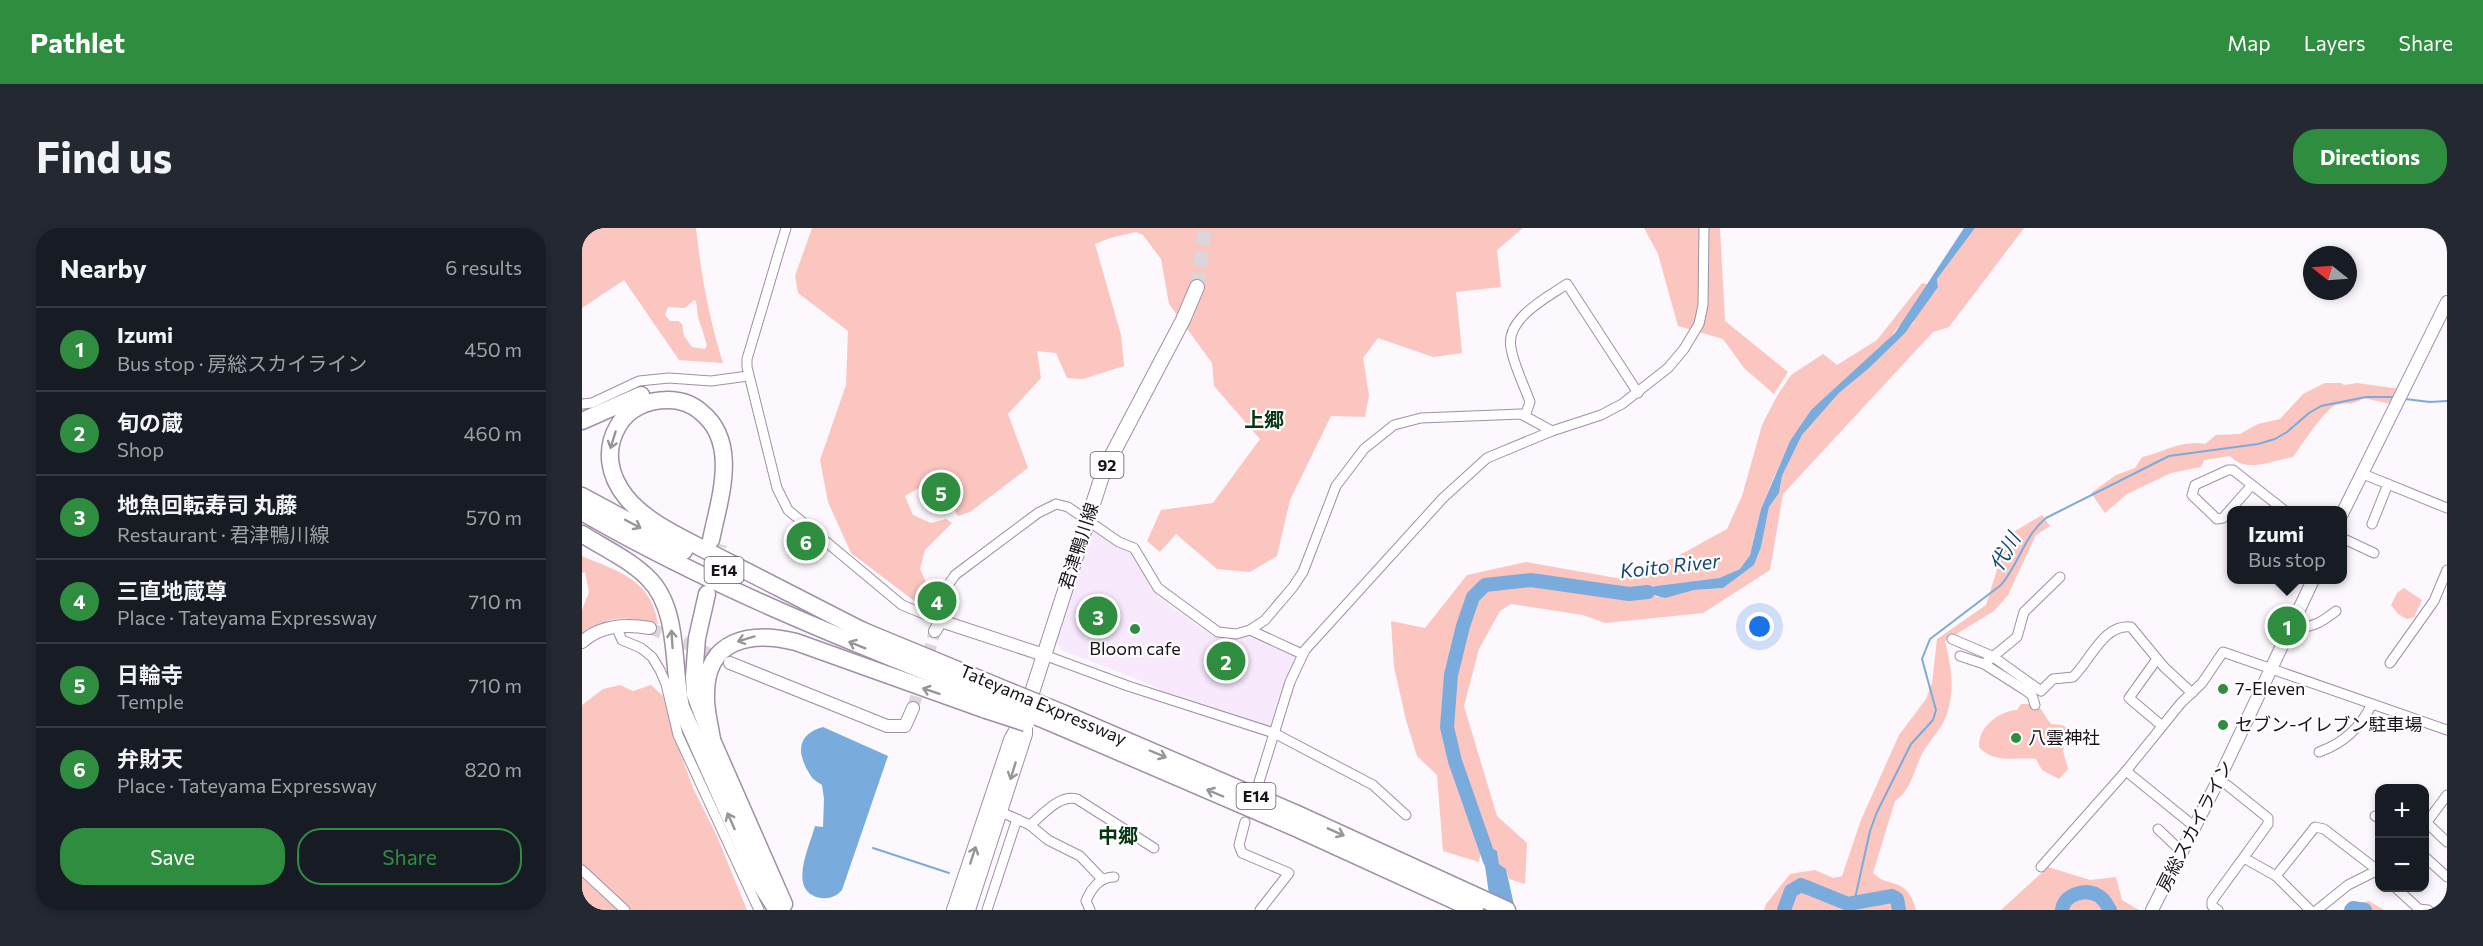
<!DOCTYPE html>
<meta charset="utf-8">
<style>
body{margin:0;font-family:Commissioner,"Noto Sans JP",sans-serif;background:#242831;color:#f1f3f6}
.controls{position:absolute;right:18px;bottom:18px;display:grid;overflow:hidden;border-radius:12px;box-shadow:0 3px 9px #0003}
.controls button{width:54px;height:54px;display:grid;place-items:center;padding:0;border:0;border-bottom:2px solid #363941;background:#171b24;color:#f1f3f6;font:30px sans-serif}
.compass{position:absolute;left:1721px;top:18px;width:54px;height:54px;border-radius:50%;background:#171b24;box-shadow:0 3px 9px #0003;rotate:287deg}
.you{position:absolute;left:1178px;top:399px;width:21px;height:21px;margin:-15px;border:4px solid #fff;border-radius:50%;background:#1a73e8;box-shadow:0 0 0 9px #1a73e833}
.badge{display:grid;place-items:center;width:39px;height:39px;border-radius:50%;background:#2f8d40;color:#fff;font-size:20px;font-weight:700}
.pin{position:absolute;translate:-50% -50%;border:3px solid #fff;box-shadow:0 2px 6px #0006}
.popup{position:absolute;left:1645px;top:278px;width:120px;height:78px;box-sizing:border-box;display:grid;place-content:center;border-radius:12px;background:#171b24;filter:drop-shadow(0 2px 4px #0005);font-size:20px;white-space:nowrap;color:#9ea1a6}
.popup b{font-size:22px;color:#f1f3f6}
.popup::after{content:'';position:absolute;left:50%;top:100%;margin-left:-12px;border:12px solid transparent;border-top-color:#171b24}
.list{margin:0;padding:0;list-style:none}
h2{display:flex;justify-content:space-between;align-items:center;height:78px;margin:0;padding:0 24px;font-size:26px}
h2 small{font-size:20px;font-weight:400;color:#9ea1a6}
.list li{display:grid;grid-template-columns:39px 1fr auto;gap:18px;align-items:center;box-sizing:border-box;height:84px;padding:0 24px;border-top:2px solid #363941}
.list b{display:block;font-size:22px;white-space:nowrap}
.list p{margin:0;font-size:20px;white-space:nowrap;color:#9ea1a6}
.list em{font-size:20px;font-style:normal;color:#9ea1a6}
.actions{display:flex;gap:12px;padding:18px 24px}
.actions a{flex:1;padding:14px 0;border:2px solid #2f8d40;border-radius:24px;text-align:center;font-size:21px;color:#2f8d40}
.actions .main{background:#2f8d40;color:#fff}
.map{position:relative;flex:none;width:1865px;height:682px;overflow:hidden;border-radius:24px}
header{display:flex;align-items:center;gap:36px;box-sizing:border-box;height:84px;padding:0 30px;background:#2f8d40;color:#fff}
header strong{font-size:28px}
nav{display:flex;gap:33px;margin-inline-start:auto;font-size:21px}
.intro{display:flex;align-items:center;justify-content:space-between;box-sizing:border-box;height:144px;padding:0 36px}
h1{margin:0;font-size:42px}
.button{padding:15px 27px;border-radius:24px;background:#2f8d40;color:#fff;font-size:21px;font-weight:700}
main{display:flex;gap:36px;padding:0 36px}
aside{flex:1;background:#171b24;border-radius:24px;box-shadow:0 3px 9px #0003}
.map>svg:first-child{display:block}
.built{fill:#f8e9fd}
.green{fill:#fac6bf;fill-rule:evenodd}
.water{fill:#7aabdd}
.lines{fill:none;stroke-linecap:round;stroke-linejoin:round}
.stream{stroke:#7aabdd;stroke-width:2}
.river{stroke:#7aabdd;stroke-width:14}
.secondary-tunnel{stroke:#dad6db;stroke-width:12;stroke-dasharray:12 6;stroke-linecap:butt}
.primary-tunnel{stroke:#dad6db;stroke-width:14;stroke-dasharray:14 7;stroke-linecap:butt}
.highway-tunnel{stroke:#dad6db;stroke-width:16;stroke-dasharray:16 8;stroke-linecap:butt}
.street-casing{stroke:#a18fa7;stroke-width:11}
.secondary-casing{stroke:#a18fa7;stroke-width:14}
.primary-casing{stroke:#a18fa7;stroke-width:16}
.highway-casing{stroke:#a18fa7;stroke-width:19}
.street{stroke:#fff;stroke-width:9}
.secondary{stroke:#fff;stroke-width:12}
.primary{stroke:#fff;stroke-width:14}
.highway{stroke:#fff;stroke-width:16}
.highway-bridge-casing{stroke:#a18fa7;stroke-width:19;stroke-linecap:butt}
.highway-bridge{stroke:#fff;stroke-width:16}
.oneway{stroke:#989599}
.poi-dot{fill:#2f8d40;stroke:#fff;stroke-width:2}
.labels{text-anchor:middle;stroke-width:4.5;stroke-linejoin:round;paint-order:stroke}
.shield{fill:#fff;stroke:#5f5a60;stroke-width:1.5}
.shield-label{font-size:16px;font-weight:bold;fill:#1a131c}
.street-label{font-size:18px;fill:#1a131c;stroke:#fff}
.poi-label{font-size:18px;fill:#1a131c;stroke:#fff;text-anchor:start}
.neighbourhood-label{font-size:20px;font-weight:bold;fill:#073611;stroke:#fff}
.water-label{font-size:20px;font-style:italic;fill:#124776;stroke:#fff}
</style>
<header>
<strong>Pathlet</strong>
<nav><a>Map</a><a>Layers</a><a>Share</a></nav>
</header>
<div class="intro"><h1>Find us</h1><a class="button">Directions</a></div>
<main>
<aside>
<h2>Nearby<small>6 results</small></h2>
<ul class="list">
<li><span class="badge">1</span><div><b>Izumi</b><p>Bus stop · 房総スカイライン</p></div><em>450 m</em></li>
<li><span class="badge">2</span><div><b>旬の蔵</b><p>Shop</p></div><em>460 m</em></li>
<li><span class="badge">3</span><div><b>地魚回転寿司 丸藤</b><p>Restaurant · 君津鴨川線</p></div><em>570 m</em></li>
<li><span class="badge">4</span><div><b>三直地蔵尊</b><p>Place · Tateyama Expressway</p></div><em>710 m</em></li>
<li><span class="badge">5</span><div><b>日輪寺</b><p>Temple</p></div><em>710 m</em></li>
<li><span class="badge">6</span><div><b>弁財天</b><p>Place · Tateyama Expressway</p></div><em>820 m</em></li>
</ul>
<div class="actions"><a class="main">Save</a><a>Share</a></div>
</aside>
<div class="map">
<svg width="1865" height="682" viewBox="0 0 1865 682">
<rect width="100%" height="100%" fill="#fcf8fd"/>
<polygon class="built" points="508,298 549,322 576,369 629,407 646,411 666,406 714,427 690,499 576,463 576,460 542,446 479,422 473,412"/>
<g class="green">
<path d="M 0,0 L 114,0 C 119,46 127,91 141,135 L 97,132 L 42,52 L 0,80 ZM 112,72 L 114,73 L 116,89 L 125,117 L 123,121 L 110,119 L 102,108 L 100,96 L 96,93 L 88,93 L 83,87 L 86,79 L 103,80 Z"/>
<polygon points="230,0 941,0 915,22 919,59 874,64 880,125 851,129 796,110 781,130 787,167 783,189 749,188 708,272 695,328 668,344 635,341 594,306 578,324 565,313 579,282 631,275 678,211 632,158 630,135 587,76 579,31 561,7 554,4 528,10 513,16 539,107 542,138 501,151 485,150 474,125 455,123 459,150 426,186 446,240 388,284 376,288 370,278 380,259 363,245 323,268 331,287 349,295 364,291 370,295 343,322 338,341 350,367 335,375 269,325 246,274 238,232 264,157 266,103 216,65 213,48"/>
<polygon points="1062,0 1138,0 1143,93 1206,144 1192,166 1162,140 1141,111 1096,98 1076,26"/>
<path d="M 1393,0 L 1442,0 L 1367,99 L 1351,104 L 1201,266 L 1188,342 L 1121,385 L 1023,395 L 1001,387 L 929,376 L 918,383 L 897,421 L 882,478 L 915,588 L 945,615 L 943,656 L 927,651 L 924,641 L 917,636 L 915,623 L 908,618 L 900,617 L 897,634 L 861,623 L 855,547 L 835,528 L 824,492 L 812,439 L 809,393 L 843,400 L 885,347 L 944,334 L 1040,351 L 1094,329 L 1145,301 L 1160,268 L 1180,197 L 1195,168 L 1209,147 L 1241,126 L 1255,137 L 1295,112 L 1340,55 L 1356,59 L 1355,51 ZM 1333,93 L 1286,141 L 1257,165 L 1220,207 L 1200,248 L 1197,265 L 1187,279 L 1179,319 L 1172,337 L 1141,360 L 1112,362 L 1075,369 L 1068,366 L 1049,366 L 1074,358 L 1137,350 L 1158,341 L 1168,327 L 1179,281 L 1192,249 L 1208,214 L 1229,182 L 1293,126 L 1307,112 L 1316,99 Z"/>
<path d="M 1743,155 L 1759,155 L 1762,157 L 1775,155 L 1818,161 L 1809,176 L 1781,170 C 1772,178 1764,174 1754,177 C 1742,182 1719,218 1711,229 C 1690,232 1664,246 1648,228 L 1622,232 L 1619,239 L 1589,245 L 1545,266 L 1523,285 L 1509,265 L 1534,247 L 1553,240 L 1560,229 C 1582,224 1601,211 1623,216 L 1634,207 L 1658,206 L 1676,196 L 1698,191 L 1721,166 Z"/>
<path d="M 1460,287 L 1468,298 L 1454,307 L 1426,367 L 1412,383 L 1363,413 C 1370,440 1374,469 1361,495 C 1354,507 1344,517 1338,530 C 1332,545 1327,564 1313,573 L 1291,645 C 1308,662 1324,646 1334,682 L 1182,682 L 1184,676 L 1208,646 L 1233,642 L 1251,650 L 1260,648 L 1279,592 L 1317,507 L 1344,471 L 1350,455 L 1355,411 L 1404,377 L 1422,319 L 1433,303 Z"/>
<path d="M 0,328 C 37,344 69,351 76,396 C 39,389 33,385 0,406 L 0,382 L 7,364 L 3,344 L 0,345 Z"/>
<polygon points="1822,360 1840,372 1832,389 1825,391 1816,386 1809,377 1815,365"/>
<polygon points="38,457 51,463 69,457 81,468 92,507 111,560 134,606 165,682 0,682 0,477 21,461"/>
<path d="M 1439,476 C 1461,475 1458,482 1469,496 L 1480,497 L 1486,501 L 1481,523 L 1486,541 L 1477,551 L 1460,542 L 1454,531 C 1435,529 1411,536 1397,519 C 1396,499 1417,483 1435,482 Z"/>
<polygon points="1466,639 1508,652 1534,649 1540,672 1557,682 1419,682"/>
<polygon points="1787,673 1802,682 1763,682 1768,677"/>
</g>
<g class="water">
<polygon points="1382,0 1393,0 1355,51 1356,59 1323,105 1286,141 1257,165 1220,207 1200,248 1197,265 1187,279 1179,319 1172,337 1141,360 1112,362 1083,370 1068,366 1047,366 1074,358 1137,350 1158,341 1168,327 1179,281 1208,213 1229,182 1313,105"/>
<path d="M 241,499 L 306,528 L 260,662 C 255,668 248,671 239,670 C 204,664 228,618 233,598 L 241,599 L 242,571 L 240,557 C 236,554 231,552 229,548 C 215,527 213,507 241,499 Z"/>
<polygon points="902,615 915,623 917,636 924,641 932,677 907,666 900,617"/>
</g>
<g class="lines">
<g class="stream">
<polyline points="1823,171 1848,174 1865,173"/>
<polyline points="291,620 367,645"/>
<path d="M 1272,675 L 1288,603 L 1295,584 L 1329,516 L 1351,492 L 1354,482 L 1340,431 L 1348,411 L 1419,357 C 1437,336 1442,308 1464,290 L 1587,228 L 1676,216 L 1693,211 L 1705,204 L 1727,185 L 1739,178 L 1784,169 L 1812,169"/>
</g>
<g class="river">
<polyline points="908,633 873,533 865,499 869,447 881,398 891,369 903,357 949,352 1047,366 1066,364"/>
<polyline points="1202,682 1209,663 1219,657 1266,676 1310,668 1315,671 1317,682"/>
<path d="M 1480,682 C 1482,667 1502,660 1515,667 C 1522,670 1524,676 1528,682"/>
<polyline points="1769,682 1771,680 1783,682"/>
</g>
<g class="secondary-tunnel">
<polyline points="68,400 142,432"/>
<polyline points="331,480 353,403"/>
</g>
<polyline class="primary-tunnel" points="615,59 623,0"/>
<polyline class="highway-tunnel" points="125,365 137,316"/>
<defs>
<g id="street">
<polyline points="204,0 165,131 165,139 195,260 206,282 320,377 359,393 367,356 373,347 456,285 474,276 486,279 537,314 552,320 576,360 636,404 654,406 668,402 683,392 711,359 721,344 754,258 782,221 812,197 839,190 939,186 970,203"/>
<polyline points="0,176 10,175 57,153 87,150 129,153 166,148"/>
<path d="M 943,188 L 948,174 C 942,157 932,138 929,120 C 923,91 964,70 985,56 L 1056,165"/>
<polyline points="1781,246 1865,280"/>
<polyline points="1669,258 1641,290 1635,291 1610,267 1613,257 1646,242 1651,242 1702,282"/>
<polyline points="1790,296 1806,256"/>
<polyline points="1760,310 1792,325"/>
<polyline points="34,398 40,412 59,420 70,429 78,442 84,456 96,507 177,682"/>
<path d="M 1710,398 C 1728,402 1740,394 1754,383"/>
<polyline points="668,402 720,426"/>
<path d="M 1370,411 L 1410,428 L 1459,463 L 1471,451 L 1491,449 C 1508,433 1522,395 1549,399 L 1582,439 L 1610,465"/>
<polyline points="462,427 546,458 692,505 791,557 824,587"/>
<polyline points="1378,428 1402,436 1443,462 1450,467 1453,477"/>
<polyline points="1575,431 1547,470 1579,497"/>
<polyline points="1808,435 1852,373 1865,342"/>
<polyline points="1402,436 1435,409 1442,384 1478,349"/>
<path d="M 1737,524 C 1762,515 1778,500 1790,476"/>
<polyline points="1544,543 1613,599"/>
<polyline points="677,554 708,454 723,422 861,270 905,230 970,203 1019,187 1040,176 1086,140 1102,121 1117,96 1121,77 1122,0"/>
<polyline points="419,584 448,597 466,612 498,628 520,651"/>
<polyline points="1793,588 1798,591"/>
<polyline points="663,594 657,617 660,625 707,645 678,682"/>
<polyline points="1845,595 1865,614"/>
<path d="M 448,597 C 461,587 477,566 495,571 L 572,620"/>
<polyline points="1842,598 1865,567"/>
<polyline points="1576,601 1600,624"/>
<polyline points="1842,628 1865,649"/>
<polyline points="1662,630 1694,648 1728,682"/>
<polyline points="1459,639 1544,543 1599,475 1620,455 1641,424 1865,502"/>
<polyline points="0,642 43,682"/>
<polyline points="1694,648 1733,599 1742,601 1798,644"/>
<polyline points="1814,660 1837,681 1846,682"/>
<polyline points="405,682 435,591"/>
<path d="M 508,682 L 504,673 C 509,661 518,649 532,649"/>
<polyline points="1636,682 1630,678 1630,673 1686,596 1686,590 1645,557 1636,553"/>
<polyline points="1735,682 1766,657 1798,641"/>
</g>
<g id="secondary">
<polyline points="1760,286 1865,74"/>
<polyline points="353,403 359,393 462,427"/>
<path d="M 0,414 C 19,397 43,396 68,400"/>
<polyline points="148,435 305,498 323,498 331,480"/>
<polyline points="1570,682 1636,553 1731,352"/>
</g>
<g id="primary">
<polyline points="372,682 429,512 443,486 522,242 601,92 615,59"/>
<polyline points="386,682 443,506 443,488"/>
</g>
<g id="highway">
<polyline points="0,193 59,167"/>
<polyline points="0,268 102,323"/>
<path d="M 0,284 C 130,359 268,414 408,469"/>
<path d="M 0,306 C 22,320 48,332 66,350 C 98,381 90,439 99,479 L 177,654 L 195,682"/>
<path d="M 129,312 C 137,272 158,215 119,184 C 110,176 98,172 86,172 C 66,172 46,180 36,198 C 22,222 27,248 44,269 C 64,294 99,309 127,324 C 181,352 235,379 289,407"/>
<polyline points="125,366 115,410 112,449 113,466 130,512 202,676"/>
<polyline points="279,402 412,457"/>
<polyline points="483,486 713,585 925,682"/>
<polyline points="479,499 716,601 893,682"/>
<path d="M 130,512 C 128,497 123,481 124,466 C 124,410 170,403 214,414 L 404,482"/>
</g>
</defs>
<use href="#street" class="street-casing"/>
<use href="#secondary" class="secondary-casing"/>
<use href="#primary" class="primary-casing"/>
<use href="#highway" class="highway-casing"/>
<use href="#street" class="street"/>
<use href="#secondary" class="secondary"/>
<use href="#primary" class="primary"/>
<use href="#highway" class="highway"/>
<defs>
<g id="highway-bridge">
<polyline points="412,457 483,486"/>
<polyline points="408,469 479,499"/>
<polyline points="404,482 444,495"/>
</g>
</defs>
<use href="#highway-bridge" class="highway-bridge-casing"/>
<use href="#highway-bridge" class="highway-bridge"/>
</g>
<defs><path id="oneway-shaft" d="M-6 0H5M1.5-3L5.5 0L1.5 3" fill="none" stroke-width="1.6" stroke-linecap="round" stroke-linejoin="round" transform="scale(1.5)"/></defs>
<g class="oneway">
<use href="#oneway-shaft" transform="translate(31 212) rotate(107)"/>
<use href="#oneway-shaft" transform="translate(51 296) rotate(28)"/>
<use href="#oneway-shaft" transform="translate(90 411) rotate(-94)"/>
<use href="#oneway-shaft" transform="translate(164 411) rotate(163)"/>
<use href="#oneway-shaft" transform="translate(275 417) rotate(-158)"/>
<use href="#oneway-shaft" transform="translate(349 463) rotate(-161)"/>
<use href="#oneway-shaft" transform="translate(576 526) rotate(23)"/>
<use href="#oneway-shaft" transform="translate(431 543) rotate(107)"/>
<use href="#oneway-shaft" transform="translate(633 565) rotate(-157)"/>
<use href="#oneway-shaft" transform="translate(149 593) rotate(-114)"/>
<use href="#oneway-shaft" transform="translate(754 604) rotate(24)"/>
<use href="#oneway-shaft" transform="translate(391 627) rotate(-72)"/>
</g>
<g class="poi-dot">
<circle cx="553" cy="401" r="6"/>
<circle cx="1641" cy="461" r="6"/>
<circle cx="1641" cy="497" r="6"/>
<circle cx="1434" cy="510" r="6"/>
</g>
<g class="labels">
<g class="shield">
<rect x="508.5" y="224" width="33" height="26" rx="4.5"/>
<rect x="122.5" y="329" width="39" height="26" rx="4.5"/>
<rect x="654.5" y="555" width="39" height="26" rx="4.5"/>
</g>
<g class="shield-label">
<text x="525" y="243">92</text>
<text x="142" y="348">E14</text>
<text x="674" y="574">E14</text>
</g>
<g class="street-label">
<text transform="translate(497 318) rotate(-72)" y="6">君津鴨川線</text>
<text transform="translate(461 477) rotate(23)" y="6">Tateyama Expressway</text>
<text transform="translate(1613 598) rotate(-63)" y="6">房総スカイライン</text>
</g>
<g class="poi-label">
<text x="553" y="427" text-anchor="middle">Bloom cafe</text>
<text x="1653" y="467">7-Eleven</text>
<text x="1653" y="503">セブン-イレブン駐車場</text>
<text x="1446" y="516">八雲神社</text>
</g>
<g class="neighbourhood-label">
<text x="682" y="199">上郷</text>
<text x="536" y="615">中郷</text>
</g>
<g class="water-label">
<text transform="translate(1423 324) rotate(-60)" y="7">代川</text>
<text transform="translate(1088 338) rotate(-6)" y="7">Koito River</text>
</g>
</g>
</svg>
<div class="controls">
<button>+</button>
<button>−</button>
</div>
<svg class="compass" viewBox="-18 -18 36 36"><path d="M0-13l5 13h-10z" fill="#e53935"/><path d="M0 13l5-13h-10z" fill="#9ea1a6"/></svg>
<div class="you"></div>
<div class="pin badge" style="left:1705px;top:398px">1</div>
<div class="popup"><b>Izumi</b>Bus stop</div>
<div class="pin badge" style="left:644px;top:433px">2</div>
<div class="pin badge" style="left:516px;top:388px">3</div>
<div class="pin badge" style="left:355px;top:373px">4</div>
<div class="pin badge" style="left:359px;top:264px">5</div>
<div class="pin badge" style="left:224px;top:313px">6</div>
</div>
</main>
